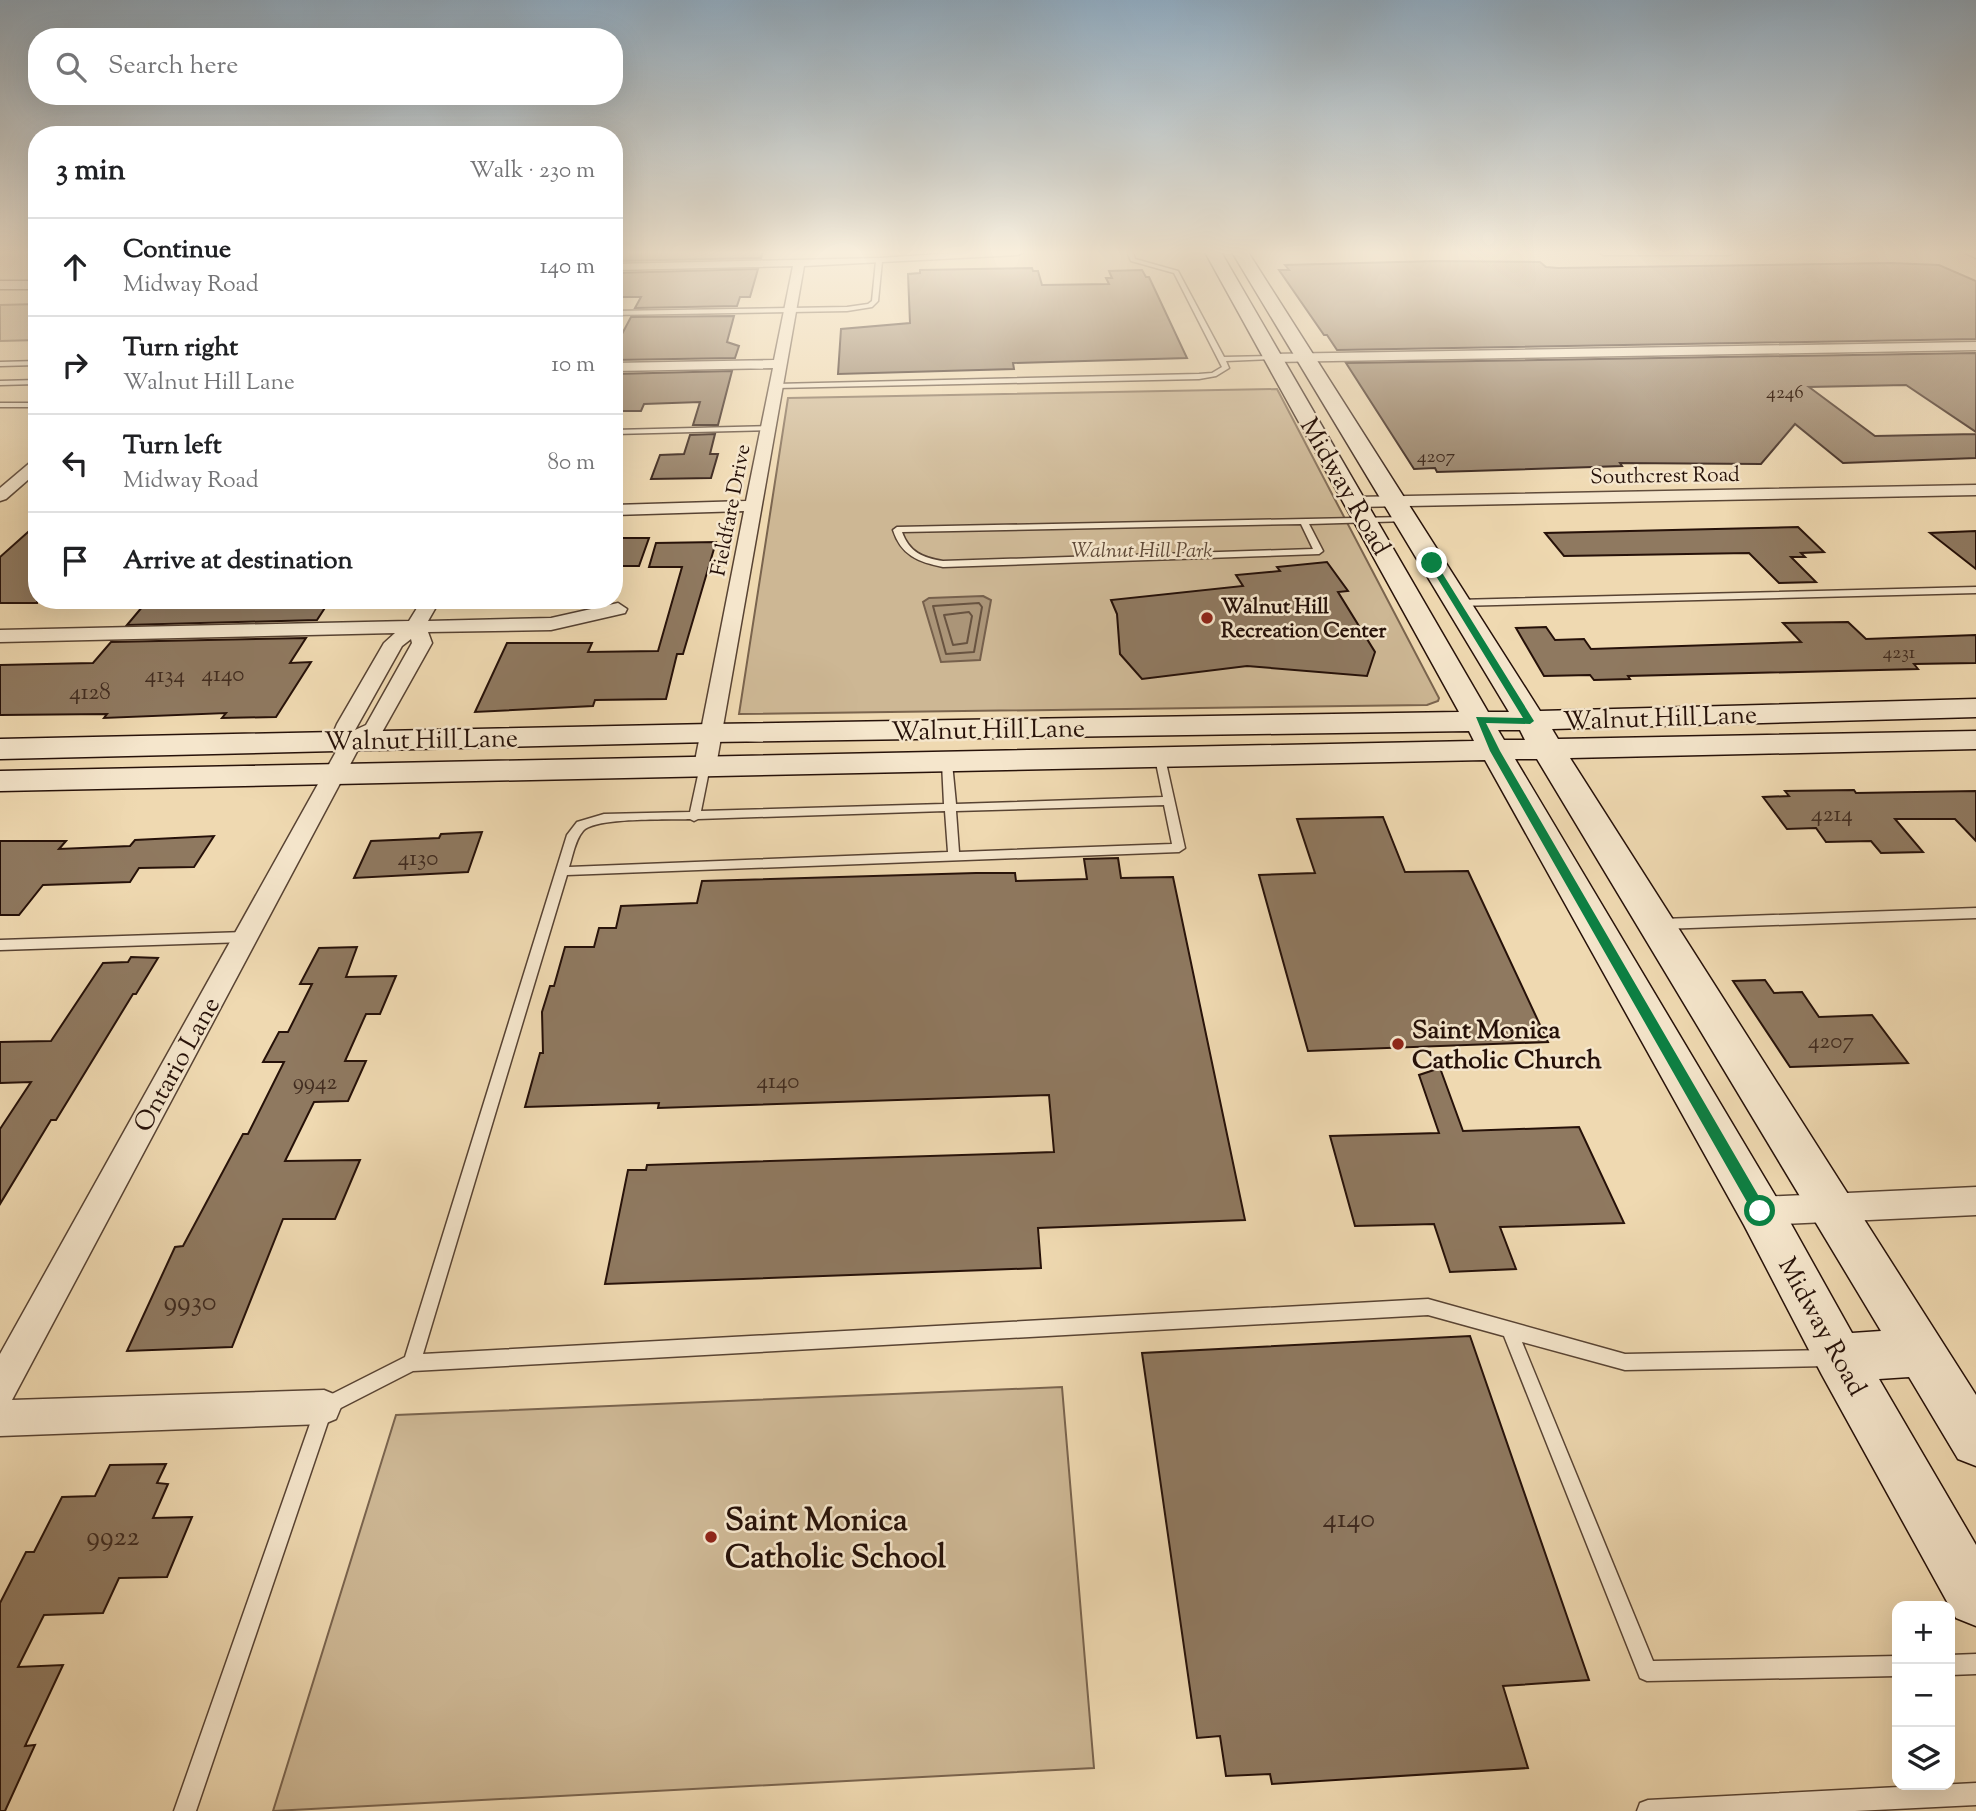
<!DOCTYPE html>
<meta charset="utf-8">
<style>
body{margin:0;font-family:"Sorts Mill Goudy",serif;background:#f6f6f6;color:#202124}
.controls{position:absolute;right:21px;bottom:21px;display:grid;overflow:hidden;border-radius:14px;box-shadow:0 7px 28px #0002}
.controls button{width:63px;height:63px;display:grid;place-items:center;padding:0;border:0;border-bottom:2px solid #e0e0e0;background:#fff;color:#202124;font:35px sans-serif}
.stop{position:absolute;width:21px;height:21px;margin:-16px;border:5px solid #0b8043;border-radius:50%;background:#fff}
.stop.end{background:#0b8043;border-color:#fff;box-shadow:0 2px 7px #0008}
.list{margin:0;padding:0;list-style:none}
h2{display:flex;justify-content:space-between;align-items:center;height:91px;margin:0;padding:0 28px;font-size:30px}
h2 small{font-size:23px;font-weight:400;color:#757577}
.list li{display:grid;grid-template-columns:46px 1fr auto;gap:21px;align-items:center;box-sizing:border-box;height:98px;padding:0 28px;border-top:2px solid #e0e0e0}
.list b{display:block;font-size:26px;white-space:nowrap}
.list p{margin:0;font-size:23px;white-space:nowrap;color:#757577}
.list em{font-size:23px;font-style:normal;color:#757577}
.icon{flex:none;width:38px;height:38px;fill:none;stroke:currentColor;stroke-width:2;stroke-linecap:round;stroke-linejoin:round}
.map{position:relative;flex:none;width:1976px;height:1811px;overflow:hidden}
.search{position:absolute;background:#fff;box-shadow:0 7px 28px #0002;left:28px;top:28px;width:595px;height:77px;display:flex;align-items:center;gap:18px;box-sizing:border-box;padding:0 24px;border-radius:28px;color:#757577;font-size:26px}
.panel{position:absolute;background:#fff;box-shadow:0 7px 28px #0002;left:28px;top:126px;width:595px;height:483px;border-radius:28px}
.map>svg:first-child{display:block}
.green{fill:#cdb794;stroke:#7a644e;stroke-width:2}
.water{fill:#ab9578;stroke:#76604c;stroke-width:2}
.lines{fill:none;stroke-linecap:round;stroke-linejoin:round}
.shore{stroke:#685340;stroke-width:2}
.building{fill:#8f7960;stroke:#261109;stroke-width:2}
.lane-casing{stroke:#584333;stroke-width:3}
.street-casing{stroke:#584333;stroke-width:3}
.secondary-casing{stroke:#261109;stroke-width:3}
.lane{fill:#f5e6cc;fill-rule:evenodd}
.street{fill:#f5e6cc;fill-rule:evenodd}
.secondary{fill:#f5e6cc;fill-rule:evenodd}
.route{fill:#0b8043}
.poi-dot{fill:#8f2418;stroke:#f5e6cc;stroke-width:2.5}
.labels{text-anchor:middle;stroke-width:5;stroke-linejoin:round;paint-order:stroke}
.far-number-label{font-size:19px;fill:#402b1f}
.far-street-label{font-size:21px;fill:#261109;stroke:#f5e6cc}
.far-park-label{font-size:21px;font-style:italic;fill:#604b3a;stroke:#f5e6cc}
.far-poi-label{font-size:21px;font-weight:bold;fill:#261109;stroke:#f5e6cc;text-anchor:start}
.number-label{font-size:23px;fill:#402b1f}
.street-label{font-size:26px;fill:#261109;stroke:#f5e6cc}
.poi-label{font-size:26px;font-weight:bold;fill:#261109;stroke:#f5e6cc;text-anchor:start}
.near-number-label{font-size:28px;fill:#402b1f}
.near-poi-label{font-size:32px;font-weight:bold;fill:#261109;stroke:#f5e6cc;text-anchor:start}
</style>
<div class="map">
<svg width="1976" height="1811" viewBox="0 0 1976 1811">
<rect width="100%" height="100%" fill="#efd9b1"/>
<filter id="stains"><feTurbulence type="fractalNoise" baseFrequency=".00286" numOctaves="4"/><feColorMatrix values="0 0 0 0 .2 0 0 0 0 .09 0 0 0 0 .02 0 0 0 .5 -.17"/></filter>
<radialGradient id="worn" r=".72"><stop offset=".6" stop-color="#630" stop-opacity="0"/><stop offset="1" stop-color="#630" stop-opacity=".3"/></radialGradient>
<g class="green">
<polygon points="37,304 37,340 0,341 0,305"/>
<polygon points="1277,389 1439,698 1438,701 1427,705 739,714 788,398"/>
<polygon points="1062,1387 1094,1768 273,1811 396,1415"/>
</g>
<polygon class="water" points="983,596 991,600 980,660 941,662 923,602 929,598"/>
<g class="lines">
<g class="shore">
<polygon points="979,603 982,607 974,652 946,654 933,606"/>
<polygon points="969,612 972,616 967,643 953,645 944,615"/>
</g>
</g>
<g class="building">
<polygon points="614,252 763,252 761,258 614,261"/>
<polygon points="1436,261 1540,262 1546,267 1558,268 1891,263 1939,265 1976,281 1976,339 1337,350 1327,335 1324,335 1279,270 1289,270 1285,265"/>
<polygon points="1032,268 1033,271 1038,271 1042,285 1109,284 1106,278 1112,278 1109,271 1142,270 1146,277 1149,277 1187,358 1013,363 1014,369 838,374 841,329 910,323 908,274 920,273 920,270"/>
<polygon points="758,269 750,297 740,297 737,306 635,308 641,297 614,297 614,273"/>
<polygon points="734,316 727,342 739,346 735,358 614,360 614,349 631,317"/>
<polygon points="1976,353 1976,432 1906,385 1809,387 1875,436 1976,434 1976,458 1843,463 1795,424 1761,464 1620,463 1622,466 1471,471 1437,472 1435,468 1414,469 1346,363"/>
<polygon points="732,371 718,425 693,425 700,402 644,404 641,411 614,411 614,374"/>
<polygon points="715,434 710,454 718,454 711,478 651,479 660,455 684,454 690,435"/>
<polygon points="37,524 37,603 0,603 0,557"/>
<polygon points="1798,527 1824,552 1801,553 1805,557 1791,557 1816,582 1779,583 1749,553 1564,556 1545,533"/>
<polygon points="1976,531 1976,569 1930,533"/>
<polygon points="614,538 649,538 639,566 614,566"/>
<polygon points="716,542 683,654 677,654 666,699 595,700 593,706 475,712 507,643 592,643 588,652 658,651 682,567 649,567 656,543"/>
<polygon points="1327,562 1348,591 1338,592 1375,652 1367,676 1247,666 1142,679 1120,654 1117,614 1111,600 1243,586 1236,575 1280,571 1277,567"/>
<polygon points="148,600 330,600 317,620 127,625"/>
<polygon points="1848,622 1866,639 1976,635 1976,663 1914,664 1918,669 1628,676 1630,679 1594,680 1590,675 1544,676 1516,628 1546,627 1555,640 1584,639 1591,649 1801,642 1783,623"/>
<polygon points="306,638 290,663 311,662 276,717 222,718 226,713 104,718 107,714 0,715 0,665 93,663 111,642"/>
<polygon points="1854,790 1856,793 1976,791 1976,841 1955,819 1895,819 1923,852 1881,853 1871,841 1826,842 1816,828 1787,829 1763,797 1789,796 1785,791"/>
<polygon points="1383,817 1405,872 1468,871 1548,1042 1308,1051 1259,875 1315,873 1297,819"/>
<polygon points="482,832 468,872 354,878 371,841 439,838 441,834"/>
<polygon points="214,836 194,867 139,868 130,882 43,885 19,915 0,915 0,841 66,841 59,849 130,846 135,840"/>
<polygon points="1118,858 1121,878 1173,877 1245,1220 1038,1228 1041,1268 605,1284 628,1170 646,1170 647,1165 1054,1152 1049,1095 658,1108 659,1103 525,1107 540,1053 543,1053 542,1012 550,986 554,986 565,947 594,947 599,928 616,928 621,906 697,903 702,881 976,873 1015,873 1016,881 1087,879 1084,859"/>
<polygon points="357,947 346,977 396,976 380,1014 366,1014 345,1061 366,1061 348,1101 314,1102 285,1161 360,1160 335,1219 283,1219 232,1347 127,1351 175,1247 183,1246 243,1134 248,1134 284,1062 263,1062 279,1032 288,1032 312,984 300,984 319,948"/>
<polygon points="131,957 158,958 136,994 133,994 56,1120 51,1120 0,1204 0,1129 31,1082 0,1083 0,1042 51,1041 103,963 128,962"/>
<polygon points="1765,980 1774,993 1802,992 1819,1017 1872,1015 1908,1063 1790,1067 1733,981"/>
<polygon points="1440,1068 1463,1131 1579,1127 1624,1223 1500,1227 1516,1269 1450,1272 1434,1224 1355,1226 1330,1136 1439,1133 1419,1075"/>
<polygon points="1470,1336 1589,1680 1503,1686 1528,1768 1272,1784 1270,1774 1226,1776 1220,1736 1197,1738 1142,1353"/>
<polygon points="166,1464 157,1483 168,1484 153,1518 192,1517 167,1577 119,1578 103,1613 44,1615 18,1667 63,1665 25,1746 35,1745 5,1811 0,1811 0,1603 26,1552 34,1552 62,1497 95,1496 110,1465"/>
</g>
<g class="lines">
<defs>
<g id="lane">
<polygon points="1127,252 1133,252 1135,259 1178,271 1224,357 1272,356 1275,358 1274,359 1226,361 1229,368 1216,376 1199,379 776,388 773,386 776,384 1199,374 1212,373 1222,367 1174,273 1131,261"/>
<polygon points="879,259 882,261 878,301 872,307 847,311 614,315 614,311 847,307 868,304 872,301 876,261"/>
<polygon points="37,361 37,365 0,366 0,362"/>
<polygon points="37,380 37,384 0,385 0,381"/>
<rect x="0" y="403" width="37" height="4"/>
<polygon points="772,426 772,430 769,430 614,434 614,430"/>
<path d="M 1405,517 L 1408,517 L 1408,521 L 1309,524 L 1323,551 L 1319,554 L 943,567 C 918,562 901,555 893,530 L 897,527 ZM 1301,524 L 1313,549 L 943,561 C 923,558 909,552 902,532 Z"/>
<polygon points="1976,587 1976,593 1457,606 1452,603 1457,600"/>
<path d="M 1160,755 L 1165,758 L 1185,848 L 1179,852 L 567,875 L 423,1354 L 1428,1299 L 1625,1354 L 1828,1350 L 1834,1352 L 1836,1358 L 1834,1364 L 1828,1366 L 1625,1370 L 1522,1342 L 1653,1661 L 1897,1656 L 1897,1676 L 1647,1681 L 1640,1678 L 1504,1336 L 1428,1315 L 413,1371 L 331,1413 L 196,1811 L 174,1811 L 318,1401 L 405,1357 L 567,835 L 577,822 L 604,814 L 690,812 L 700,766 L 705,763 L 710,766 L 701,811 L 944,804 L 942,763 L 947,760 L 952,763 L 956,804 L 1163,797 L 1155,758 ZM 1164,805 L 1172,844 L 959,852 L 956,811 ZM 945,811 L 948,852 L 569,867 C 573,855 575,840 583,831 C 595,817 668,820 690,819 L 694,821 L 698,819 Z"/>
<polygon points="1976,908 1976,918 1662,929 1658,927 1656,924 1658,921 1662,919"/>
<polygon points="245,932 249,934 251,937 249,940 245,942 0,950 0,940"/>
<polygon points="1976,1654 1976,1674 1950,1675 1950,1655"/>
<polygon points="1976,1783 1976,1805 1855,1811 1637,1811 1640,1803 1648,1800"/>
</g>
<g id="street">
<polygon points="971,252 1024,252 1018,255 804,266 716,766 713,771 697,771 694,766 744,511 614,515 614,505 746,501 773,368 614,371 614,363 774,360 793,266 614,270 614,264 879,258"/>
<polygon points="1598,252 1735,252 1729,255 1604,255"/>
<polygon points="1963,252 1976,252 1976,258"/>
<rect x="0" y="281" width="37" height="8"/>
<polygon points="1976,342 1976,350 1272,362 1265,358 1272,354"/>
<polygon points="37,459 37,472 6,499 0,501 0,488 32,461"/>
<polygon points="1976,485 1976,495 1355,507 1347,502 1355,497"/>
<path d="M 422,600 L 440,600 L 428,621 L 551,618 L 618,603 L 627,609 L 625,613 L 551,630 L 428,632 L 432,643 L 381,734 L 361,744 L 12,1400 L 324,1390 L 336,1395 L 341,1407 L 336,1419 L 324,1424 L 0,1436 L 0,1354 L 342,741 L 334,731 L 337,724 L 384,643 L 395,633 L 0,642 L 0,630 L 409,621 ZM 411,639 L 412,643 L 366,725 L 355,730 L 402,646 Z"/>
<polygon points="1976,1187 1976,1215 1760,1225 1749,1221 1745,1211 1749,1201 1760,1197"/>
</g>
<path id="secondary" d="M 1205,252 L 1221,252 L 1488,712 L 1509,712 L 1232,252 L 1248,252 L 1540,711 L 1976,699 L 1976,717 L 1552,729 L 1558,739 L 1976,731 L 1976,749 L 1570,758 L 1976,1395 L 1976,1466 L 1958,1459 L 1909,1377 L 1879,1379 L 1976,1545 L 1976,1626 L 1956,1618 L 1822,1375 L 1744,1225 L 1485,760 L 0,791 L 0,771 L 1474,741 L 1469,731 L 711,742 L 0,759 L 0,739 L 711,724 L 1459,712 ZM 1498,730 L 1520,730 L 1525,740 L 1504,740 ZM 1515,759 L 1537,759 L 1881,1331 L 1852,1333 L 1776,1197 Z"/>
</defs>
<use href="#lane" class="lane-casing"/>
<use href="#street" class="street-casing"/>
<use href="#secondary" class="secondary-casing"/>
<use href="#lane" class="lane"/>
<use href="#street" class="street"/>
<use href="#secondary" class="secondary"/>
</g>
<linearGradient id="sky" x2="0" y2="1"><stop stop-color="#8fa8bb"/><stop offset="0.5" stop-color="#f8eedc"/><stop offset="1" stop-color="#f8eedc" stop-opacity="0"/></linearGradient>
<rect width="1976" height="505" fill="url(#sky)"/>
<polygon class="route" points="1432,560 1436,563 1534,721 1530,724 1486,723 1500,751 1765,1207 1765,1216 1755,1216 1490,751 1476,717 1523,718 1428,563"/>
<g class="poi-dot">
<circle cx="1207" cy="618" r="7"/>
<circle cx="1398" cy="1044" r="7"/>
<circle cx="711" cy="1537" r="7"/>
</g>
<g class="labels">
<g class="far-number-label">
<text x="1785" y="398">4246</text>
<text x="1436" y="462">4207</text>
<text x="1899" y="658">4231</text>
</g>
<g class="far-street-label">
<text transform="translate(1665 475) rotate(-1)" y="7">Southcrest Road</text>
<text transform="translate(730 510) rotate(-79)" y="7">Fieldfare Drive</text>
</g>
<g class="far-park-label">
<text x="1142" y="557">Walnut Hill Park</text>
</g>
<g class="far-poi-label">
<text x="1221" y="613">Walnut Hill<tspan x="1221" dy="24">Recreation Center</tspan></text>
</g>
<g class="number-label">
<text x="223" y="681">4140</text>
<text x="165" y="682">4134</text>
<text x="90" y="699">4128</text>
<text x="1832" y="821">4214</text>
<text x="418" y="865">4130</text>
<text x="1831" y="1048">4207</text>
<text x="778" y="1088">4140</text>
<text x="315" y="1089">9942</text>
</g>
<g class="street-label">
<text transform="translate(1346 486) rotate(60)" y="9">Midway Road</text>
<text transform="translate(1660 717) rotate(-2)" y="9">Walnut Hill Lane</text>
<text transform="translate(988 729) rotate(-1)" y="9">Walnut Hill Lane</text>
<text transform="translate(421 739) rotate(-1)" y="9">Walnut Hill Lane</text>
<text transform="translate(176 1064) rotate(-61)" y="9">Ontario Lane</text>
<text transform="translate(1823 1326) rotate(61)" y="9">Midway Road</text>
</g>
<g class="poi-label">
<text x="1412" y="1038">Saint Monica<tspan x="1412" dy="30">Catholic Church</tspan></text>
</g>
<g class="near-number-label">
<text x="190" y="1310">9930</text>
<text x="1349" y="1527">4140</text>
<text x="113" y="1545">9922</text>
</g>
<g class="near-poi-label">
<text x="725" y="1530">Saint Monica<tspan x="725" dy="37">Catholic School</tspan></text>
</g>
</g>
<rect width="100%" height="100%" filter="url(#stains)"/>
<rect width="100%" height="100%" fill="url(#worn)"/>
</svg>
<div class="controls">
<button>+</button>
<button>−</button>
<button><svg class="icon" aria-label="layers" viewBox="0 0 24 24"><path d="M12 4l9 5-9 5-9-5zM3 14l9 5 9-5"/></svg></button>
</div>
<div class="stop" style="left:1760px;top:1211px"></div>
<div class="stop end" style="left:1432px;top:563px"></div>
<div class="search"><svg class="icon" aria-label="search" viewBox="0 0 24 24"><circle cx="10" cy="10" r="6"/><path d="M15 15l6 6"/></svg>Search here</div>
<section class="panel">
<h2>3 min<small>Walk · 230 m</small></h2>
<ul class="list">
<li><svg class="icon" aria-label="ahead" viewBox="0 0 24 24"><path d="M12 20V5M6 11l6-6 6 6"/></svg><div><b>Continue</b><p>Midway Road</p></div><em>140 m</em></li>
<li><svg class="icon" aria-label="right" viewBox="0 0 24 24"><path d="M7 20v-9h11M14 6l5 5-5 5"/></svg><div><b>Turn right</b><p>Walnut Hill Lane</p></div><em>10 m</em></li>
<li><svg class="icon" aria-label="left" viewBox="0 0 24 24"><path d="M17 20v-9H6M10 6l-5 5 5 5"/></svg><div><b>Turn left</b><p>Midway Road</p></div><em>80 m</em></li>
<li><svg class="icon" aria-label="arrive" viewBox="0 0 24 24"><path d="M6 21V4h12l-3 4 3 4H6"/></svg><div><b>Arrive at destination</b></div></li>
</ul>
</section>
</div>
